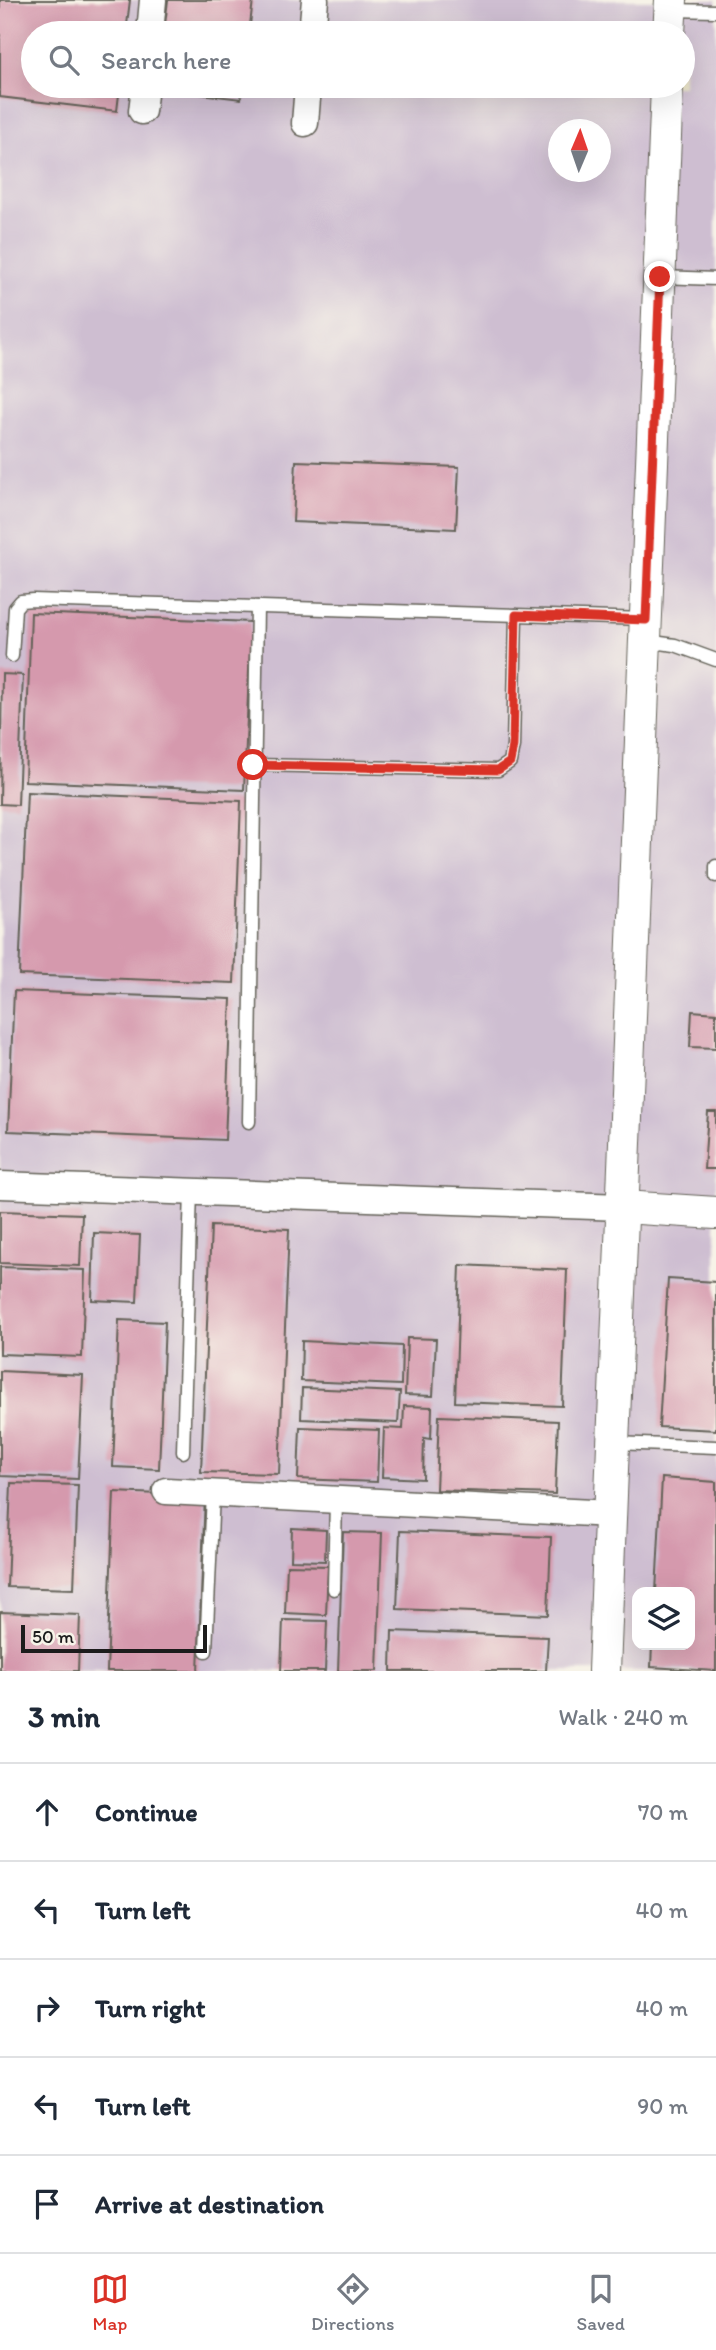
<!DOCTYPE html>
<meta charset="utf-8">
<style>
body{margin:0;font-family:Itim,sans-serif;background:#f6f6f7;color:#1f2937}
.controls{position:absolute;right:21px;bottom:21px;display:grid;overflow:hidden;border-radius:14px;box-shadow:0 7px 28px #0002}
.controls button{width:63px;height:63px;display:grid;place-items:center;padding:0;border:0;border-bottom:2px solid #e0e1e3;background:#fff;color:#1f2937;font:35px sans-serif}
.compass{position:absolute;left:548px;top:119px;width:63px;height:63px;border-radius:50%;background:#fff;box-shadow:0 7px 28px #0002;rotate:2deg}
.scale{position:absolute;left:21px;bottom:18px;width:186px;box-sizing:border-box;padding-left:7px;border:4px solid #1c1c1c;border-top:0;font-size:19px;line-height:24px;white-space:nowrap;color:#1c1c1c;-webkit-text-stroke:5px #f7f3e8;paint-order:stroke}
.stop{position:absolute;width:21px;height:21px;margin:-16px;border:5px solid #d93025;border-radius:50%;background:#fff}
.stop.end{background:#d93025;border-color:#fff;box-shadow:0 2px 7px #0008}
.list{margin:0;padding:0;list-style:none}
h2{display:flex;justify-content:space-between;align-items:center;height:91px;margin:0;padding:0 28px;font-size:30px}
h2 small{font-size:23px;font-weight:400;color:#747a83}
.list li{display:grid;grid-template-columns:46px 1fr auto;gap:21px;align-items:center;box-sizing:border-box;height:98px;padding:0 28px;border-top:2px solid #e0e1e3}
.list b{display:block;font-size:26px;white-space:nowrap}
.list em{font-size:23px;font-style:normal;color:#747a83}
.icon{flex:none;width:38px;height:38px;fill:none;stroke:currentColor;stroke-width:2;stroke-linecap:round;stroke-linejoin:round}
.map{position:relative;flex:none;width:716px;height:1671px;overflow:hidden}
.search{position:absolute;background:#fff;box-shadow:0 7px 28px #0002;left:21px;right:21px;top:21px;height:77px;display:flex;align-items:center;gap:18px;box-sizing:border-box;padding:0 24px;border-radius:38px;color:#747a83;font-size:26px}
.sheet{height:581px;background:#fff}
nav{display:flex;justify-content:space-around;align-items:center;box-sizing:border-box;height:98px;border-top:2px solid #e0e1e3;background:#fff;font-size:19px;color:#747a83}
nav a{display:grid;justify-items:center;gap:4px}
nav .on{color:#d93025}
.map>svg:first-child{display:block}
.industrial{fill:#cebed1;fill-rule:evenodd}
.building{fill:#d599ad}
.lines{fill:none;stroke-linecap:round;stroke-linejoin:round}
.service-casing{stroke:#646258;stroke-width:15}
.minor-casing{stroke:#646258;stroke-width:29}
.tertiary-casing{stroke:#646258;stroke-width:34}
.service{stroke:#fff;stroke-width:12}
.minor{stroke:#fff;stroke-width:26}
.tertiary{stroke:#fff;stroke-width:32}
.route{stroke:#d93025;stroke-width:9}
</style>
<div class="map">
<svg width="716" height="1671" viewBox="0 0 716 1671">
<rect width="100%" height="100%" fill="#f7f3e8"/>
<filter id="ink" filterUnits="userSpaceOnUse"><feTurbulence type="fractalNoise" baseFrequency=".0143" numOctaves="2"/><feDisplacementMap in="SourceGraphic" scale="14" xChannelSelector="R" yChannelSelector="G"/><feConvolveMatrix kernelMatrix="1 2 1 2 8 2 1 2 1" color-interpolation-filters="sRGB"/></filter>
<filter id="wash" filterUnits="userSpaceOnUse"><feTurbulence type="fractalNoise" baseFrequency=".00686" numOctaves="4" result="noise"/><feDisplacementMap in="SourceGraphic" scale="28" xChannelSelector="R" yChannelSelector="G"/><feGaussianBlur stdDeviation="1.57" result="paint"/><feColorMatrix in="noise" values="0 0 0 0 0 0 0 0 0 0 0 0 0 0 0 0 0 1.4 0 .05"/><feComposite in="paint" operator="in"/></filter>
<g filter="url(#wash)">
<rect width="100%" height="100%" fill="#eae4c6"/>
<path class="industrial" d="M 0,0 L 716,0 L 716,1671 L 0,1671 ZM 33,33 L 683,33 L 683,86 L 33,86 ZM 558,130 L 600,130 L 600,172 L 558,172 ZM 637,1592 L 690,1592 L 690,1645 L 637,1645 Z"/>
<g id="blocks">
<g class="building">
<polygon points="0,0 130,0 126,33 33,33 33,86 120,86 117,111 0,97"/>
<polygon points="168,0 253,0 249,33 164,33"/>
<polygon points="158,86 243,86 241,99 157,89"/>
<polygon points="296,461 459,467 456,529 293,522"/>
<polygon points="31,613 251,622 244,790 25,781"/>
<polygon points="2,674 23,675 18,805 0,804"/>
<polygon points="27,792 241,801 234,983 19,975"/>
<polygon points="14,991 231,999 225,1140 8,1131"/>
<polygon points="692,1011 716,1013 716,1048 690,1047"/>
<polygon points="708,1112 716,1112 716,1169 704,1169"/>
<polygon points="0,1211 82,1214 80,1266 0,1263"/>
<polygon points="211,1226 289,1229 279,1474 201,1472"/>
<polygon points="94,1233 140,1235 137,1302 92,1300"/>
<polygon points="460,1265 567,1270 562,1406 455,1402"/>
<polygon points="0,1267 85,1270 82,1357 0,1354"/>
<polygon points="668,1279 716,1282 716,1430 659,1427"/>
<polygon points="119,1320 165,1322 159,1469 113,1467"/>
<polygon points="407,1338 436,1339 433,1396 405,1395"/>
<polygon points="302,1341 402,1346 401,1385 301,1381"/>
<polygon points="0,1371 83,1375 78,1479 0,1476"/>
<polygon points="302,1388 400,1392 398,1423 301,1419"/>
<polygon points="404,1406 432,1407 431,1439 424,1438 423,1479 382,1477 384,1428 403,1429"/>
<polygon points="439,1416 558,1421 555,1494 436,1490"/>
<polygon points="300,1427 379,1430 377,1482 298,1479"/>
<polygon points="662,1478 716,1482 716,1671 651,1667 652,1645 690,1645 690,1592 656,1592"/>
<polygon points="11,1483 78,1485 74,1589 7,1587"/>
<polygon points="114,1492 205,1496 198,1671 107,1671"/>
<polygon points="292,1528 326,1530 325,1561 291,1560"/>
<polygon points="400,1531 551,1537 548,1615 397,1609"/>
<polygon points="343,1532 382,1533 377,1671 338,1671"/>
<polygon points="287,1565 328,1566 326,1615 285,1613"/>
<polygon points="0,1612 80,1615 78,1671 0,1671"/>
<polygon points="283,1620 327,1621 325,1671 281,1671"/>
<polygon points="392,1631 548,1637 546,1671 391,1671"/>
</g>
</g>
</g>
<g filter="url(#ink)">
<use href="#blocks" fill-opacity="0" stroke="#646258" stroke-width="2"/>
<g class="lines">
<defs>
<g id="service">
<polyline points="671,10 716,11"/>
<polyline points="660,277 716,279"/>
<polyline points="646,641 675,645 716,660"/>
<polyline points="12,656 15,608 21,601 33,600 646,619"/>
<polyline points="253,765 498,770 510,762 513,746 516,615"/>
<polyline points="716,866 716,876"/>
<polyline points="249,1122 257,607"/>
<polyline points="615,1443 716,1447"/>
<polyline points="183,1452 191,1191"/>
<polyline points="334,1589 336,1499"/>
<polyline points="206,1651 213,1493"/>
</g>
<g id="minor">
<polyline points="150,33 153,0"/>
<polyline points="312,33 315,0"/>
<polyline points="142,111 145,86"/>
<polyline points="305,123 308,86"/>
<polyline points="0,1185 623,1207"/>
<polyline points="166,1491 611,1514"/>
</g>
<g id="tertiary">
<polyline points="669,33 671,0"/>
<polyline points="623,1207 716,1213"/>
<polyline points="604,1671 667,86"/>
</g>
</defs>
<use href="#service" class="service-casing"/>
<use href="#minor" class="minor-casing"/>
<use href="#tertiary" class="tertiary-casing"/>
<use href="#service" class="service"/>
<use href="#minor" class="minor"/>
<use href="#tertiary" class="tertiary"/>
</g>
</g>
<g class="lines" filter="url(#ink)">
<polyline class="route" points="253,765 498,770 510,762 513,746 516,615 646,620 660,277"/>
</g>
</svg>
<div class="controls">
<button><svg class="icon" aria-label="layers" viewBox="0 0 24 24"><path d="M12 4l9 5-9 5-9-5zM3 14l9 5 9-5"/></svg></button>
</div>
<svg class="compass" viewBox="-18 -18 36 36"><path d="M0-13l5 13h-10z" fill="#e53935"/><path d="M0 13l5-13h-10z" fill="#747a83"/></svg>
<div class="scale">50 m</div>
<div class="stop" style="left:253px;top:765px"></div>
<div class="stop end" style="left:660px;top:277px"></div>
<div class="search"><svg class="icon" aria-label="search" viewBox="0 0 24 24"><circle cx="10" cy="10" r="6"/><path d="M15 15l6 6"/></svg>Search here</div>
</div>
<section class="sheet">
<h2>3 min<small>Walk · 240 m</small></h2>
<ul class="list">
<li><svg class="icon" aria-label="ahead" viewBox="0 0 24 24"><path d="M12 20V5M6 11l6-6 6 6"/></svg><div><b>Continue</b></div><em>70 m</em></li>
<li><svg class="icon" aria-label="left" viewBox="0 0 24 24"><path d="M17 20v-9H6M10 6l-5 5 5 5"/></svg><div><b>Turn left</b></div><em>40 m</em></li>
<li><svg class="icon" aria-label="right" viewBox="0 0 24 24"><path d="M7 20v-9h11M14 6l5 5-5 5"/></svg><div><b>Turn right</b></div><em>40 m</em></li>
<li><svg class="icon" aria-label="left" viewBox="0 0 24 24"><path d="M17 20v-9H6M10 6l-5 5 5 5"/></svg><div><b>Turn left</b></div><em>90 m</em></li>
<li><svg class="icon" aria-label="arrive" viewBox="0 0 24 24"><path d="M6 21V4h12l-3 4 3 4H6"/></svg><div><b>Arrive at destination</b></div></li>
</ul>
</section>
<nav>
<a class="on"><svg class="icon" aria-label="map" viewBox="0 0 24 24"><path d="M3 6l6-2 6 2 6-2v14l-6 2-6-2-6 2zM9 4v14M15 6v14"/></svg>Map</a>
<a><svg class="icon" aria-label="directions" viewBox="0 0 24 24"><path d="M12 3l9 9-9 9-9-9zM9 14v-3h6M13 9l2 2-2 2"/></svg>Directions</a>
<a><svg class="icon" aria-label="saved" viewBox="0 0 24 24"><path d="M7 4h10v16l-5-4-5 4z"/></svg>Saved</a>
</nav>
